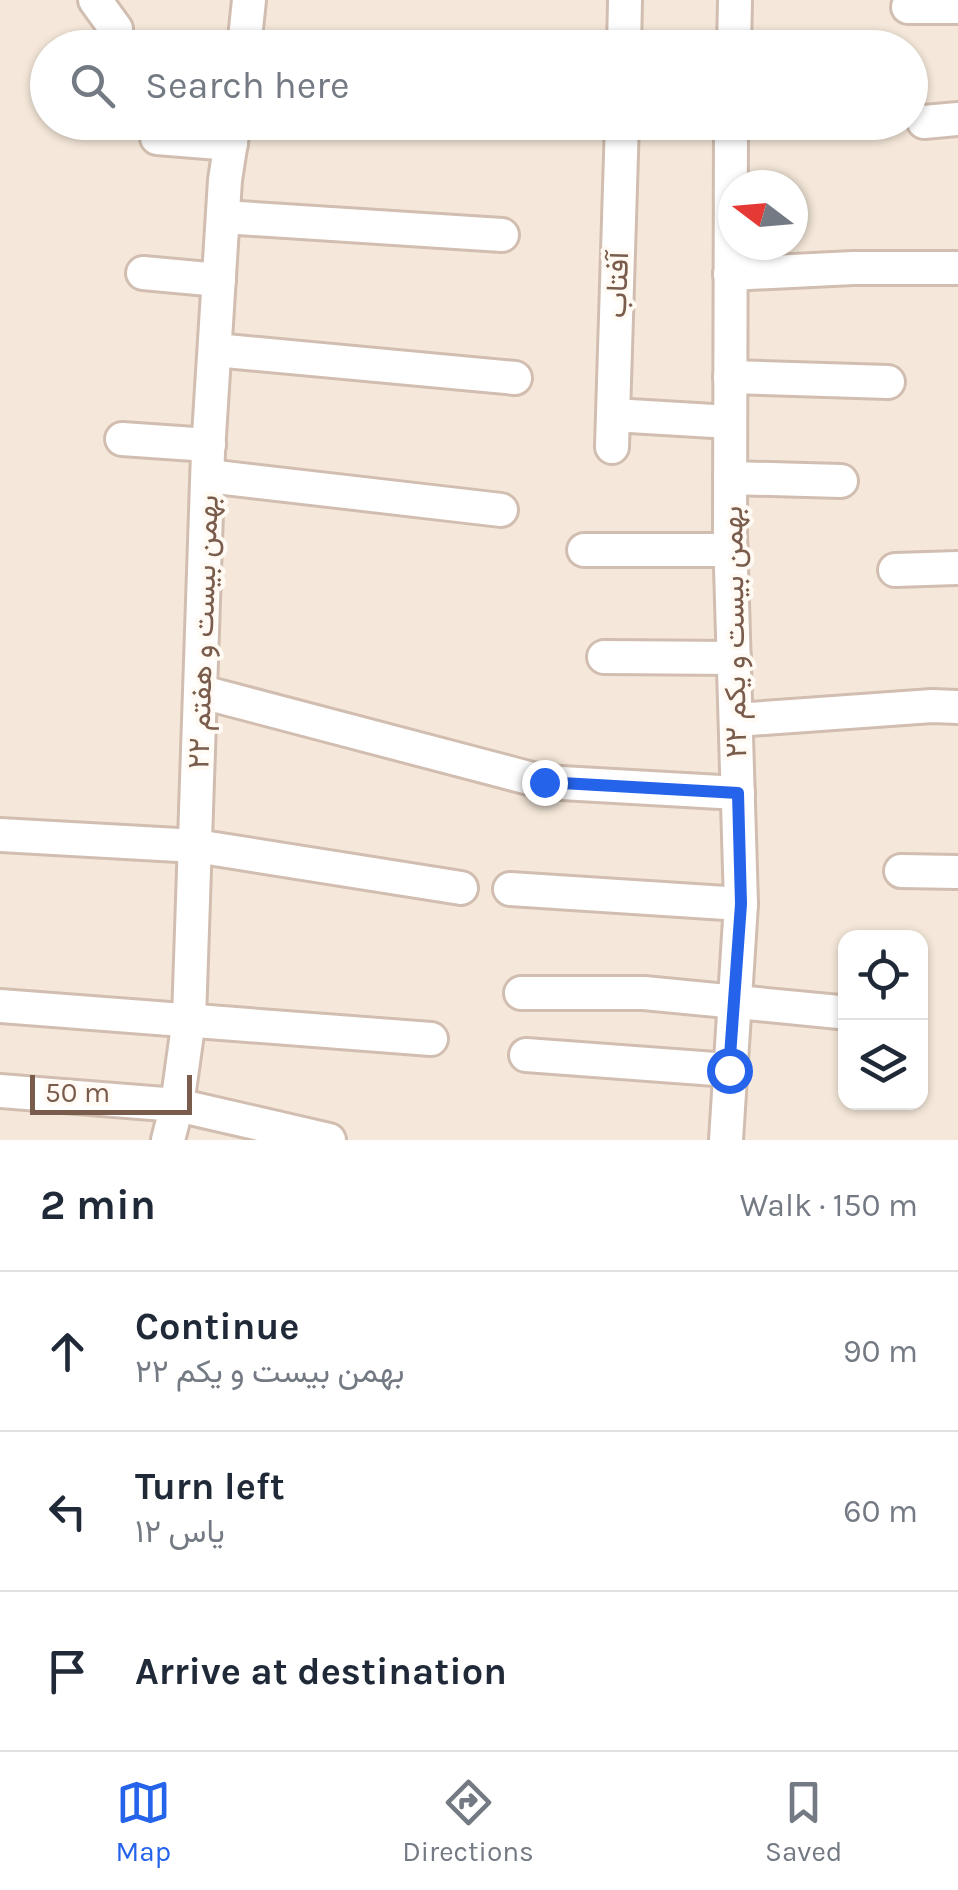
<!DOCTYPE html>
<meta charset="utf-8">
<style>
body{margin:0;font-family:Karla,Vazirmatn,sans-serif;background:#f6f6f7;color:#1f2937}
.controls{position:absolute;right:30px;bottom:30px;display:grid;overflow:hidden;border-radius:20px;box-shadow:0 2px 8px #0004}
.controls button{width:90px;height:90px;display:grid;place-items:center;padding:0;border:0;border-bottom:2px solid #e0e1e3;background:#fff;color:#1f2937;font:50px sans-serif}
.compass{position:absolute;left:718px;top:170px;width:90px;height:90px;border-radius:50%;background:#fff;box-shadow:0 2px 8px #0004;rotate:286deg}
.scale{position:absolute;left:30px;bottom:25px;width:162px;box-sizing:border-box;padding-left:10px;border:5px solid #7a5c4d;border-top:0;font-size:28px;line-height:35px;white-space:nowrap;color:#7a5c4d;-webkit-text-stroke:8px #fffaf3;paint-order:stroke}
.stop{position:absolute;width:30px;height:30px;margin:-22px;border:8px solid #2563eb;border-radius:50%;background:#fff}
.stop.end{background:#2563eb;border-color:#fff;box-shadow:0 2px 10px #0008}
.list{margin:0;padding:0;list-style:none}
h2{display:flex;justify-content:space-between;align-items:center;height:130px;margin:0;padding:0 40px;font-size:42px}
h2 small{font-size:32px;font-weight:400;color:#747a83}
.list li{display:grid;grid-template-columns:65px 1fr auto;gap:30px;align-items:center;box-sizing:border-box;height:160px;padding:0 40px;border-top:2px solid #e0e1e3}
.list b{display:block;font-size:38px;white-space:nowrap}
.list p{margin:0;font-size:32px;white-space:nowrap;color:#747a83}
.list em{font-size:32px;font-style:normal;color:#747a83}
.icon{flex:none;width:55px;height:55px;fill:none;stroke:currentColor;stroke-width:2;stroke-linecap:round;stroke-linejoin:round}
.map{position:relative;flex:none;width:958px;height:1140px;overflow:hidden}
.search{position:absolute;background:#fff;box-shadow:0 2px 8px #0004;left:30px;right:30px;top:30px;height:110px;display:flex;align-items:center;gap:25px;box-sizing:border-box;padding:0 35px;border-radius:55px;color:#747a83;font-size:38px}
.sheet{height:610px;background:#fff}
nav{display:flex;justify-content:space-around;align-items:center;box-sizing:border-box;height:140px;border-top:2px solid #e0e1e3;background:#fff;font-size:28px;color:#747a83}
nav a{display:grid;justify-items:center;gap:5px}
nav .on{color:#2563eb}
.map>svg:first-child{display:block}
.residential{fill:#f5e8da;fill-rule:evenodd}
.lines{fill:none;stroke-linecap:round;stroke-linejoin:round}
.minor-casing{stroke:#d1beb0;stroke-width:38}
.minor{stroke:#fff;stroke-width:32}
.route{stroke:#2563eb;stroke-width:12}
.labels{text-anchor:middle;stroke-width:8;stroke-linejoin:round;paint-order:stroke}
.street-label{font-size:30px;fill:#7a5c4d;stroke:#fffaf3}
</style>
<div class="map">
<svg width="958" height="1140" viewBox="0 0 958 1140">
<rect width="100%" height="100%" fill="#fdf6ec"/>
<path class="residential" d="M 0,0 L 958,0 L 958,1140 L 0,1140 ZM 48,48 L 910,48 L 910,122 L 48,122 ZM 733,185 L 793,185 L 793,245 L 733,245 ZM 846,938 L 920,938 L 920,1102 L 846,1102 Z"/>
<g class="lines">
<defs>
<g id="minor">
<polyline points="95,0 116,29"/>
<polyline points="908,7 958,7"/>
<polyline points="244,48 249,0"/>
<polyline points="624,48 625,0"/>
<polyline points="734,48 735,0"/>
<polyline points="924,122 958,119"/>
<polyline points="157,138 231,144"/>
<polyline points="223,217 502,235"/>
<polyline points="143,273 219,280"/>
<polyline points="730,274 853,268 958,268"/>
<polyline points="215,350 515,378"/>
<polyline points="730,377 888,382"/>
<polyline points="613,415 730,422"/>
<polyline points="122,439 209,445"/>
<polyline points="612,447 622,122"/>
<polyline points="208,476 501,510"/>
<polyline points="730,478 841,481"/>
<polyline points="584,550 731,550"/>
<polyline points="895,570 958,568"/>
<polyline points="604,657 734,658"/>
<polyline points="202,692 544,782 738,793"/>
<polyline points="736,720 932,706 958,707"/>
<polyline points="0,835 196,846 461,888"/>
<polyline points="901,871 958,872"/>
<polyline points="510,889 741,904"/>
<polyline points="521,993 644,993 839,1012"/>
<polyline points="0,1006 431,1039"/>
<polyline points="526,1055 729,1070"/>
<polyline points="0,1091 177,1105 329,1140"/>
<polyline points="168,1140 177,1105 189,1019 208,452 225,180 234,122"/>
<polyline points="726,1140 741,904 730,534 731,122"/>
</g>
</defs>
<use href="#minor" class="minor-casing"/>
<use href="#minor" class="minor"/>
</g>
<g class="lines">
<polyline class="route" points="544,782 738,793 741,904 729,1070"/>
</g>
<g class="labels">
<g class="street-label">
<text transform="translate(617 285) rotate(-88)" y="10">آفتاب</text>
<text transform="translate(203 632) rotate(-88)" y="10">۲۲ بهمن بیست و هفتم</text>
<text transform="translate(734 632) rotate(-91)" y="10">۲۲ بهمن بیست و یکم</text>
</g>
</g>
</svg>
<div class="controls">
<button><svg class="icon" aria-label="locate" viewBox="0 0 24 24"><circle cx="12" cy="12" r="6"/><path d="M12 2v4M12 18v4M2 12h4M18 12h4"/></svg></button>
<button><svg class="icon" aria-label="layers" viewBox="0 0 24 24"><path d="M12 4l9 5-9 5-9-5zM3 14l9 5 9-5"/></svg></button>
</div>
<svg class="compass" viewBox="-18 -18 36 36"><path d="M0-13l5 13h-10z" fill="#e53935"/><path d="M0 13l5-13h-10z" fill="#747a83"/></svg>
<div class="scale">50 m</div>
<div class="stop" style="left:729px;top:1070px"></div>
<div class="stop end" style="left:544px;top:782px"></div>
<div class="search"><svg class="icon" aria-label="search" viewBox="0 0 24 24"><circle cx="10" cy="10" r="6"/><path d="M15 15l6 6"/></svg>Search here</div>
</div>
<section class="sheet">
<h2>2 min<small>Walk · 150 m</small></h2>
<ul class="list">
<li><svg class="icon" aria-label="ahead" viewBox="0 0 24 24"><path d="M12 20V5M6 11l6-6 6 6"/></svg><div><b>Continue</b><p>۲۲ بهمن بیست و یکم</p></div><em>90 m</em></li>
<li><svg class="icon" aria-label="left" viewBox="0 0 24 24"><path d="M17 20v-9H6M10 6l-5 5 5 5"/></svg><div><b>Turn left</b><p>یاس ۱۲</p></div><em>60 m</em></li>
<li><svg class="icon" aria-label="arrive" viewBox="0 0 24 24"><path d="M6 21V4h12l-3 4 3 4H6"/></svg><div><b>Arrive at destination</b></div></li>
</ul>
</section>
<nav>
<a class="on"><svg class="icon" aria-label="map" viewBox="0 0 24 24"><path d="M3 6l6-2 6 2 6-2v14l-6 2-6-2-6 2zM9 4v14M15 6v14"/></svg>Map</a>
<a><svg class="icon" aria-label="directions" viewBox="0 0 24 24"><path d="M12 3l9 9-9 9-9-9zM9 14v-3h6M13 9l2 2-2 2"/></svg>Directions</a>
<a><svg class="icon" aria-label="saved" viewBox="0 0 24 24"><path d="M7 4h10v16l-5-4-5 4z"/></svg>Saved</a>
</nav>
